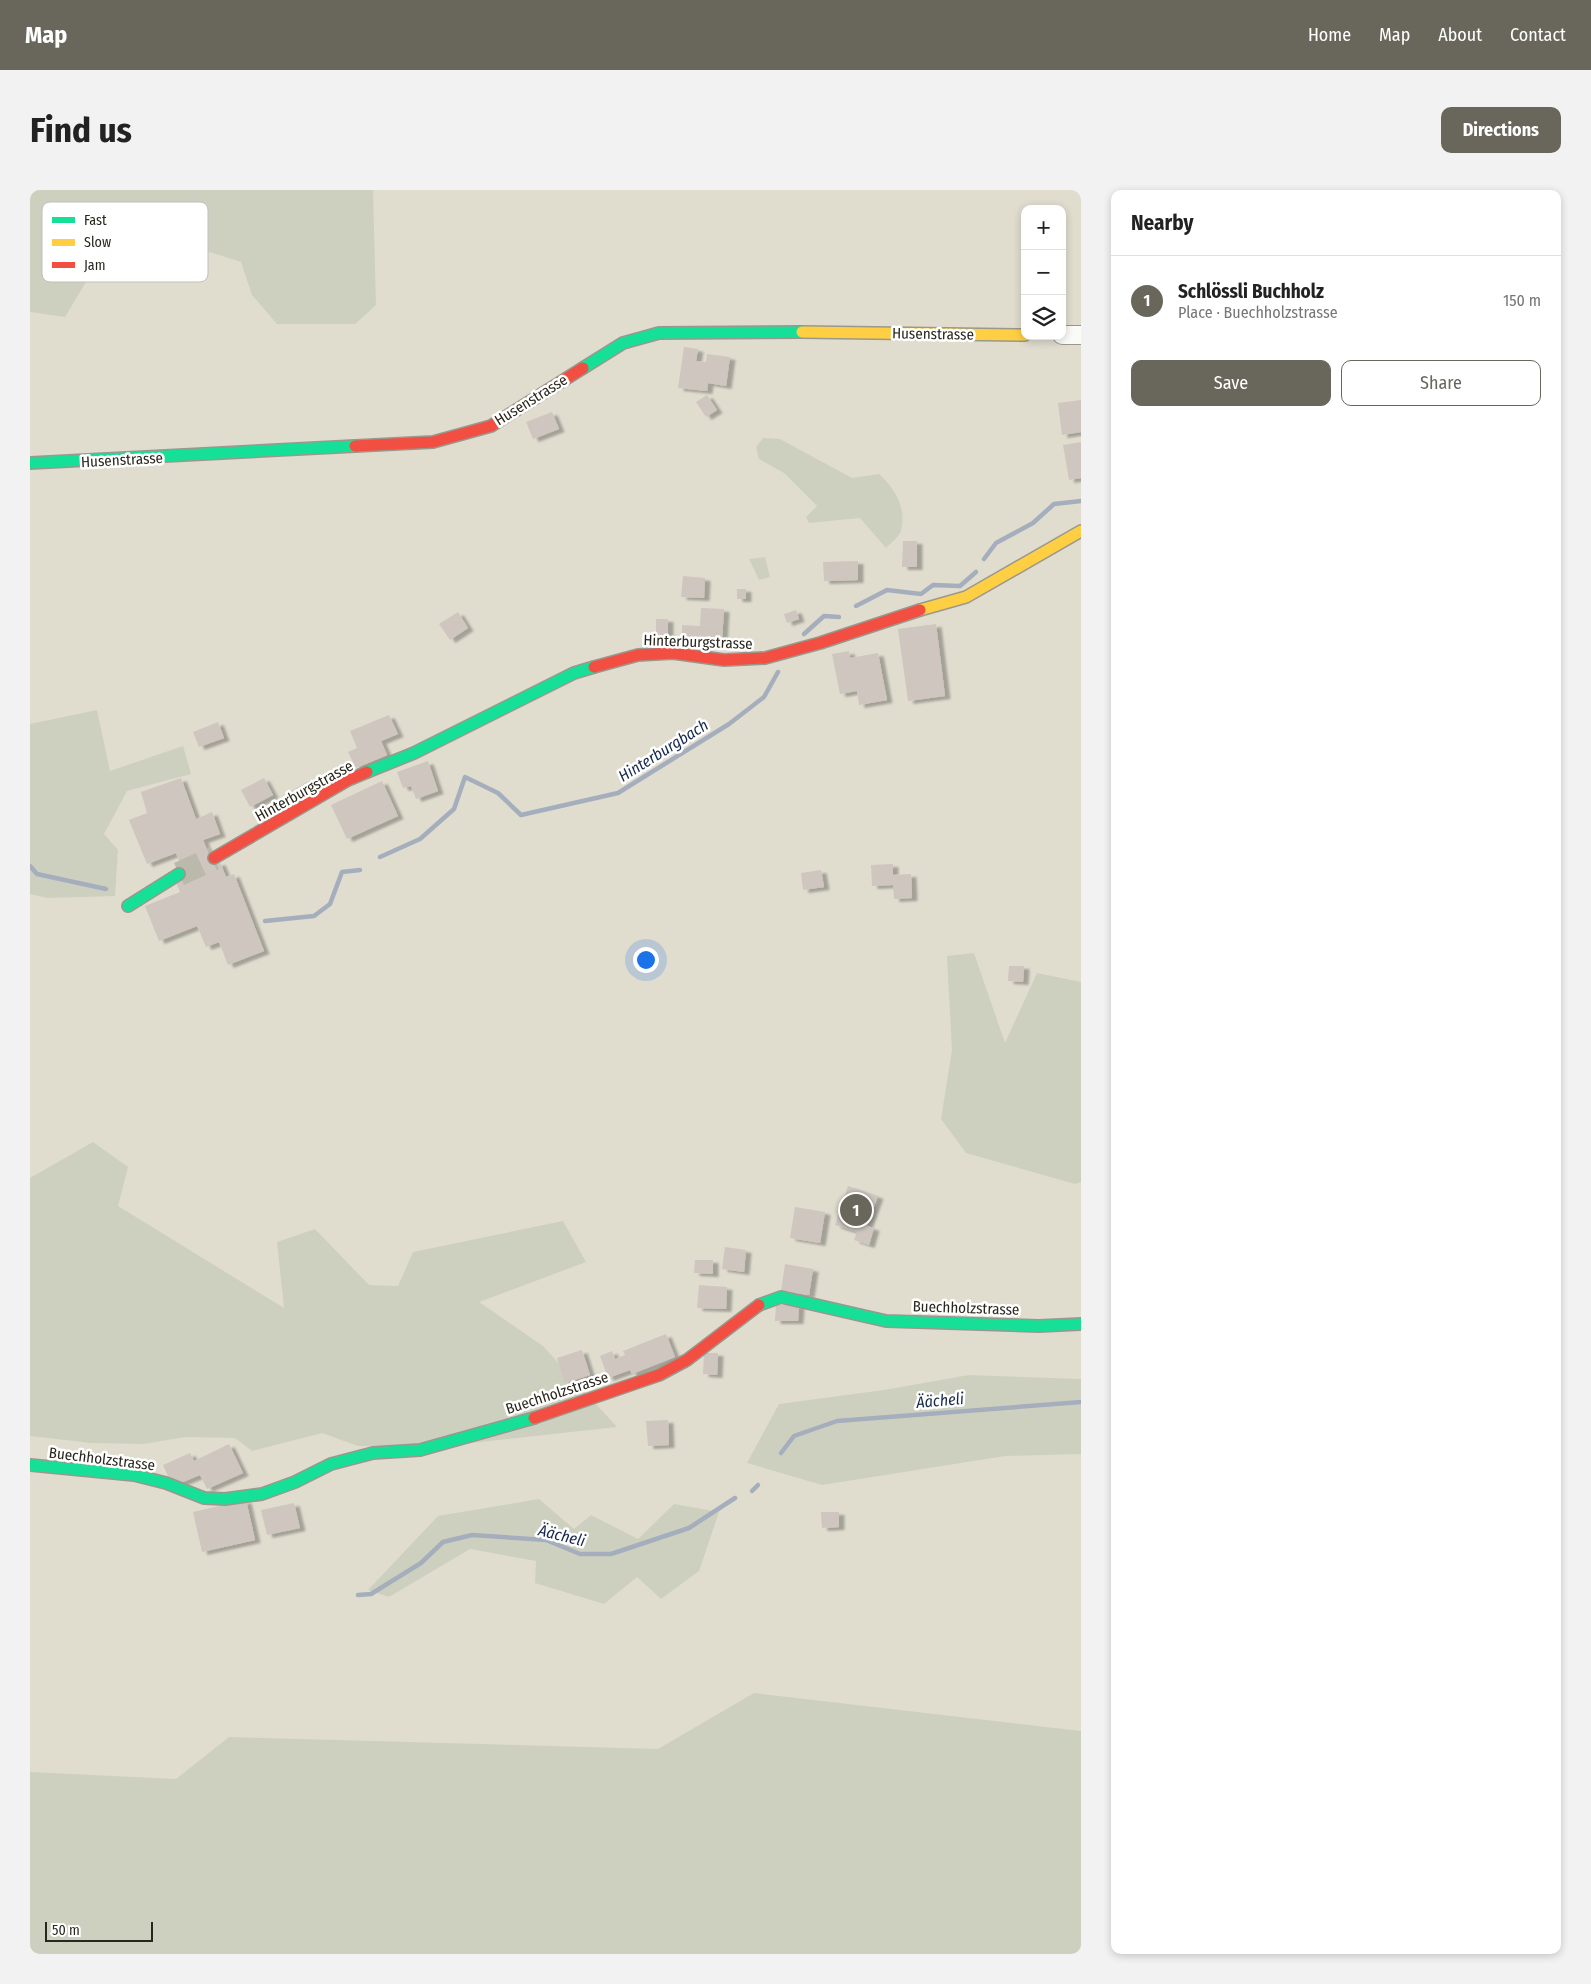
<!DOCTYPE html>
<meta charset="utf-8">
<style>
body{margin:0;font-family:"Fira Sans Condensed",sans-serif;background:#f2f2f2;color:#222}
.controls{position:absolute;right:15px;top:15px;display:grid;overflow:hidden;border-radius:10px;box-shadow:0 2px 8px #0003}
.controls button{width:45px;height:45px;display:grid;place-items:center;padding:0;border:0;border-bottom:1px solid #e0e0e0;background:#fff;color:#222;font:25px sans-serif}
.scale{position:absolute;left:15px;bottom:12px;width:108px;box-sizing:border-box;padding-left:5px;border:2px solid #29271d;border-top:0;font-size:14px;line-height:18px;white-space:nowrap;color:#29271d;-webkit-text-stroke:4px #fff;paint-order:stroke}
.you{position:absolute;left:615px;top:769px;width:18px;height:18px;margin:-12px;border:4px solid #fff;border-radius:50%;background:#1a73e8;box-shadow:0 0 0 8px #1a73e833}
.badge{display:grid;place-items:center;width:32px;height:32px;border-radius:50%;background:#69675b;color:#fff;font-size:16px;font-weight:700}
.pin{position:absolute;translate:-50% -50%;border:2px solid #fff;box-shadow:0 1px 5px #0006}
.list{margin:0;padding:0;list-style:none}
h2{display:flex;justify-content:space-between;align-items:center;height:65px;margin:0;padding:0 20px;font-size:21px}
h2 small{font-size:16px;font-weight:400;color:#767676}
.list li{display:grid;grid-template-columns:32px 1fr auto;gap:15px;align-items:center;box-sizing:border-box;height:90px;padding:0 20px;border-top:1px solid #e0e0e0}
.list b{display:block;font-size:19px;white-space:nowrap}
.list p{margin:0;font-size:16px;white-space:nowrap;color:#767676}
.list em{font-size:16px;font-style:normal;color:#767676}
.actions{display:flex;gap:10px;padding:15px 20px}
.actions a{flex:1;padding:11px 0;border:1px solid #69675b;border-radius:10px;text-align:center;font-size:18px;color:#69675b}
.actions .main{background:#69675b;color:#fff}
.icon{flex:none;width:28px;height:28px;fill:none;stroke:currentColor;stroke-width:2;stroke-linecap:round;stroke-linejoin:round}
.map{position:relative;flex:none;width:1051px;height:1764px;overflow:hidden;border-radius:10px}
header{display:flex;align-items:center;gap:30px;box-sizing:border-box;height:70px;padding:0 25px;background:#69675b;color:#fff}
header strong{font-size:24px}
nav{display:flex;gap:28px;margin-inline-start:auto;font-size:18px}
.intro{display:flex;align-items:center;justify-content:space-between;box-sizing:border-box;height:120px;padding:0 30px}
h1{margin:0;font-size:35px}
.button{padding:12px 22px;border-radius:10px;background:#69675b;color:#fff;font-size:18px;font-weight:700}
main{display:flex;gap:30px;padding:0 30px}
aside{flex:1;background:#fff;border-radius:10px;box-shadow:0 2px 8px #0003}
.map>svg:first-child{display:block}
.green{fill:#ced0bf}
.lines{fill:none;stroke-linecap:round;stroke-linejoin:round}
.stream{stroke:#a5aebc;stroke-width:4.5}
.building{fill:#cec6bf;filter:url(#shadow)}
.secondary-tunnel{stroke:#bbb9ab;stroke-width:24;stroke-dasharray:24 12;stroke-linecap:butt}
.street-casing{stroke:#9a988d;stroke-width:20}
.fast-casing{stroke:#9a988d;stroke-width:14}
.slow-casing{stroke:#9a988d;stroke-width:14}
.jam-casing{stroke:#9a988d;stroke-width:14}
.street{stroke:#fafaf8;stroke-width:18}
.fast{stroke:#16e098;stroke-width:11}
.slow{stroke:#ffcf43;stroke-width:11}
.jam{stroke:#f24e42;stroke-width:11}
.labels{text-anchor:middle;stroke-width:5;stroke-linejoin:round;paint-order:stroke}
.street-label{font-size:15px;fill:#29271d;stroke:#fff}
.water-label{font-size:16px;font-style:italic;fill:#16284d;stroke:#fff}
.key{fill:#fff;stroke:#bfbebb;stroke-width:1}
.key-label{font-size:14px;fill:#29271d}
</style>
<header>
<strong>Map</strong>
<nav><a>Home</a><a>Map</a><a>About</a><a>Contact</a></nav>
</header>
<div class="intro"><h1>Find us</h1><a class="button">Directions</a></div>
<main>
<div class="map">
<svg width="1051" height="1764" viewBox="0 0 1051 1764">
<defs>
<filter id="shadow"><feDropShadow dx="5.5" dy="3" stdDeviation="1" flood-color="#0004"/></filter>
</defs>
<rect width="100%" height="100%" fill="#e0ddcf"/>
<g class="green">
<polygon points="0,0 343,0 346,115 325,134 247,134 222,105 211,72 170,59 96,61 71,67 35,127 0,122"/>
<path d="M 733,248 L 750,249 L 822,288 L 849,284 C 864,297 877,318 871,340 C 870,346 861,353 856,358 L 830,328 L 779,333 L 776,327 L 787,316 L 754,283 L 729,269 L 726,257 Z"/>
<polygon points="735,367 740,387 729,390 719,369"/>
<polygon points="67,520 80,581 153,556 161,584 97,601 74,644 88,660 85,706 17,708 0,704 0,534"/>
<polygon points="944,763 975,853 1007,783 1051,792 1051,992 1045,994 936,963 911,929 922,860 917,766"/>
<polygon points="63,952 98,977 88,1016 254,1118 247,1052 285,1039 339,1095 368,1096 383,1062 533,1031 556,1072 449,1112 513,1156 587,1237 414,1256 328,1256 292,1243 222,1261 205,1248 156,1247 113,1254 61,1253 0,1246 0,988"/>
<polygon points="939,1185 1051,1189 1051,1264 975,1266 792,1295 717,1273 749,1214 854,1200"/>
<polygon points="509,1309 544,1339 561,1325 608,1349 644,1314 689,1322 669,1381 631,1409 607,1387 574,1414 505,1393 506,1371 440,1359 359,1407 338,1400 408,1326"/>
<polygon points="724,1503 1051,1541 1051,1764 0,1764 0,1582 146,1589 199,1547 628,1559"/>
</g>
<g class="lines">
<g class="stream">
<polyline points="954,369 966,353 1003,333 1024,314 1051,311"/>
<polyline points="826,416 857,400 891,404 903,395 930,396 946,382"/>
<polyline points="774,444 794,426 809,427"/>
<polyline points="350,667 390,649 424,619 435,587 468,603 491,625 588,603 699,534 734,507 748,482"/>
<polyline points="0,676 7,684 76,699"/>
<polyline points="235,731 284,726 300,714 312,682 330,680"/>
<polyline points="751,1263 764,1246 807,1231 1051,1212"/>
<polyline points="722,1301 728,1295"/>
<polyline points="328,1405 341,1404 391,1373 413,1352 442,1345 516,1350 550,1364 581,1364 659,1338 705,1308"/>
</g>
</g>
<g class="building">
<polygon points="654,157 668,159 666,171 676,172 677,164 700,167 696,196 678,193 677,201 648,198"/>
<polygon points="677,205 687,220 676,227 666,212"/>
<polygon points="1051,210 1051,242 1032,245 1028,213"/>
<polygon points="522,222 529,239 503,249 496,232"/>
<polygon points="1051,252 1051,288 1039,290 1033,255"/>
<polygon points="873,351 887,351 887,377 872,377"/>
<polygon points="828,371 828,390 794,391 793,372"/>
<polygon points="653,386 675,388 674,408 651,407"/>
<rect x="707" y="399" width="9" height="10"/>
<polygon points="671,418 694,419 692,451 652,449 652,435 670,436"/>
<polygon points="766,420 769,429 757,433 754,424"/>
<polygon points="428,422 438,438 420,450 409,434"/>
<rect x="626" y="429" width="12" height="19"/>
<polygon points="906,434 915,506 878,511 868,439"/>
<polygon points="819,461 820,468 848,463 857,510 829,515 827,501 810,504 802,464"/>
<polygon points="359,525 368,544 351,551 357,565 326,578 318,562 327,558 320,541"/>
<polygon points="188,532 194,548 169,557 163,542"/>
<polygon points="398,571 408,601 386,609 381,596 373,598 367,582"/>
<polygon points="151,588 166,629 182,622 190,644 173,650 183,674 190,672 196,687 204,684 234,761 198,775 189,752 176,757 167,736 129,751 115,716 150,702 146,692 156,688 146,663 117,674 99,630 117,623 111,602"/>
<polygon points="234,588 243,605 220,617 211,600"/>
<polygon points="281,590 287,601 267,611 261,601"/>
<polygon points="352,591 368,626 317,649 301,615"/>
<polygon points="863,674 863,685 881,684 882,708 864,709 863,695 842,696 841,675"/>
<polygon points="791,680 794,697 773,700 771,683"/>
<polygon points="979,776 994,776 993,792 978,791"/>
<polygon points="818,996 848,1006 837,1036 844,1038 839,1055 824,1050 827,1042 805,1035"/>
<polygon points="765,1017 795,1022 790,1053 760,1048"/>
<polygon points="695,1057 716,1060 714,1082 692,1079"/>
<polygon points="665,1070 683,1070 683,1084 664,1083"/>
<polygon points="755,1074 783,1079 779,1105 751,1101"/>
<polygon points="669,1095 697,1097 696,1119 667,1118"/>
<polygon points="746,1115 769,1115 768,1131 745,1131"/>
<polygon points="636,1144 645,1167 602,1184 600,1180 578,1188 570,1166 582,1161 585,1169 595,1165 593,1161"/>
<polygon points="552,1160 560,1185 535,1193 527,1168"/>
<polygon points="674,1163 688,1163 687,1185 673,1184"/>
<polygon points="638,1230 639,1255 618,1256 616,1231"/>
<polygon points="199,1254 213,1283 177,1299 170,1285 153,1292 141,1293 133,1275 160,1263 164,1271"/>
<polygon points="216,1310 225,1350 172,1362 163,1322"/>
<polygon points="264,1313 270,1338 237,1345 231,1320"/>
<polygon points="791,1322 809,1322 809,1337 792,1338"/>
</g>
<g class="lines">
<polyline class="secondary-tunnel" points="149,684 184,668"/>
<defs>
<polyline id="street" points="1032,145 1051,145"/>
<g id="fast">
<polyline points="553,178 593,153 629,143 772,142"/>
<polyline points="0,273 325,256"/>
<polyline points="337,582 384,563 544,483 564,477"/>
<polyline points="98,716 149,684"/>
<polyline points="729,1115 751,1107 856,1131 1009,1136 1051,1134"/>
<polyline points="0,1275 104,1285 136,1293 174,1308 195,1309 232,1304 265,1292 301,1274 343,1263 390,1260 504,1228"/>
</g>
<g id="slow">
<polyline points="772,142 995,145"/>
<polyline points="890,420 936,407 1051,341"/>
</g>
<g id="jam">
<polyline points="325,256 403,252 461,236 553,178"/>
<polyline points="564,477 608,465 643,463 694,470 735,468 790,453 890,420"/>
<polyline points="184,668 318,590 337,582"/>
<polyline points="504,1228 629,1185 657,1170 729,1115"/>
</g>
</defs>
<use href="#street" class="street-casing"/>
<use href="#fast" class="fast-casing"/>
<use href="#slow" class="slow-casing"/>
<use href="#jam" class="jam-casing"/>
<use href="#street" class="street"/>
<use href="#fast" class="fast"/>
<use href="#slow" class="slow"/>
<use href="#jam" class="jam"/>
</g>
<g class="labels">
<g class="street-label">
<text transform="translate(903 144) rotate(1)" y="5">Husenstrasse</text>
<text transform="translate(501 210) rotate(-32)" y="5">Husenstrasse</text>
<text transform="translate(92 270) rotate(-3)" y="5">Husenstrasse</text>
<text transform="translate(668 452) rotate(2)" y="5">Hinterburgstrasse</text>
<text transform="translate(274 601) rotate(-29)" y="5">Hinterburgstrasse</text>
<text transform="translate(936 1118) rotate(2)" y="5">Buechholzstrasse</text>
<text transform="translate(527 1203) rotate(-18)" y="5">Buechholzstrasse</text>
<text transform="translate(72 1269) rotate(7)" y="5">Buechholzstrasse</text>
</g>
<g class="water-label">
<text transform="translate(633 560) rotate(-32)" y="6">Hinterburgbach</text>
<text transform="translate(910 1210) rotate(-5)" y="6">Äächeli</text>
<text transform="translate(532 1345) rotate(14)" y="6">Äächeli</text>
</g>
</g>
<rect x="12" y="12" width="166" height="80" rx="8" class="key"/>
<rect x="22" y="27" width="23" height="6" fill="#16e098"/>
<rect x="22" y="49" width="23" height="7" fill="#ffcf43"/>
<rect x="22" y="72" width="23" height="6" fill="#f24e42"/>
<g class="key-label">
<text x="54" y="35">Fast</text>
<text x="54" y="57">Slow</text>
<text x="54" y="80">Jam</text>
</g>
</svg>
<div class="controls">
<button>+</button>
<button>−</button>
<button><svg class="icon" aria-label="layers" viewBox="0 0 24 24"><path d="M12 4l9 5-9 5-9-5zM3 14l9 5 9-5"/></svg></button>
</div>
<div class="scale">50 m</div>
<div class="you"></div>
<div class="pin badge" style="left:826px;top:1020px">1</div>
</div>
<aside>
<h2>Nearby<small></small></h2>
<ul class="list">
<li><span class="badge">1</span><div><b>Schlössli Buchholz</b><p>Place · Buechholzstrasse</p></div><em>150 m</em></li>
</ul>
<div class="actions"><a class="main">Save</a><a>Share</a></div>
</aside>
</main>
